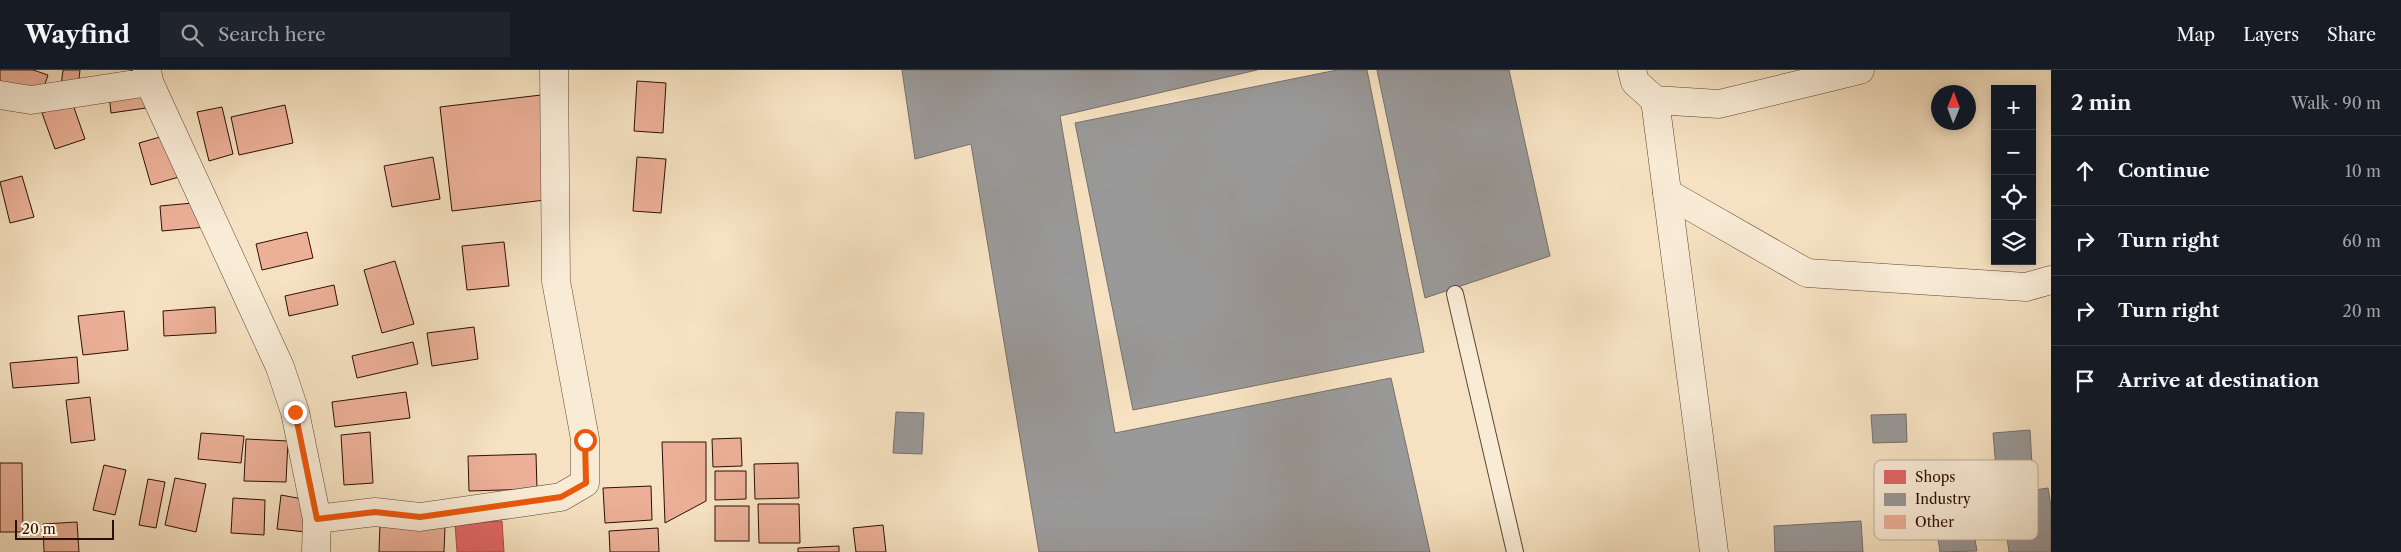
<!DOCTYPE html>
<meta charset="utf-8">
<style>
body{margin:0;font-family:"Libre Caslon Text",serif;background:#20242c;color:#f1f3f6}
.controls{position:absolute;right:15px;top:15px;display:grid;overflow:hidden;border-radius:0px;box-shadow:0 2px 12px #0003}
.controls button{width:45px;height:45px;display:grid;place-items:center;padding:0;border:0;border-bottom:1px solid #363941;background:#171b24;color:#f1f3f6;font:25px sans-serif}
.compass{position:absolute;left:1931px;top:15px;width:45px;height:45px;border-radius:50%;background:#171b24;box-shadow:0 2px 12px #0003;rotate:1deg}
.scale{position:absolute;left:15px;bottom:12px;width:99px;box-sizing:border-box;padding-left:5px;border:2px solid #2c0f04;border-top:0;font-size:14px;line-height:18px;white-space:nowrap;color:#2c0f04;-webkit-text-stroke:4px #f9ecd7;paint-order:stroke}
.stop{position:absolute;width:15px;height:15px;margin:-11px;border:4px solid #ea580c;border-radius:50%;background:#fff}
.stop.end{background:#ea580c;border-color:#fff;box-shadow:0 1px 5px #0008}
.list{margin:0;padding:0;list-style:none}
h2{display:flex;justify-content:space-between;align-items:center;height:65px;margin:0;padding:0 20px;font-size:21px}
h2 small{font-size:16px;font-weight:400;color:#9ea1a6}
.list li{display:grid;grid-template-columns:32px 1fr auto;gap:15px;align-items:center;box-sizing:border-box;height:70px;padding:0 20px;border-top:1px solid #363941}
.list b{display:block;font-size:19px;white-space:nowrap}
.list em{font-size:16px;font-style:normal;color:#9ea1a6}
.icon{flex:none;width:28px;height:28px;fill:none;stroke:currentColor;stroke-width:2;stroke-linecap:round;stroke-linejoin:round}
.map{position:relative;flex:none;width:2051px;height:482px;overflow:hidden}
header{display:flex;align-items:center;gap:30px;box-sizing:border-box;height:70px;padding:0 25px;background:#171b24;border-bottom:1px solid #363941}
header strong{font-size:24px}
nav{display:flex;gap:28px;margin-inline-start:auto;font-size:18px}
.search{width:350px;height:45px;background:#20242c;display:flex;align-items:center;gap:12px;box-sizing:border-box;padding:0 18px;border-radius:0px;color:#9ea1a6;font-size:19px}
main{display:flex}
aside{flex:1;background:#171b24}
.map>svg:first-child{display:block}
.shops{fill:#e06666;stroke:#aa4c49}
.industry{fill:#999;stroke:#78706c}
.building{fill:#ecb098;stroke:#2c0f04}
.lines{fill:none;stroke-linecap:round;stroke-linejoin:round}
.lane-casing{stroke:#5e4434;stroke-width:18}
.street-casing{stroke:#5e4434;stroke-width:29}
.lane{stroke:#f9ecd7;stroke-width:16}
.street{stroke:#f9ecd7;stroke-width:28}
.route{stroke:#ea580c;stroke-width:6}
.key{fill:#f9ecd7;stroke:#bcaa98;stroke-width:1}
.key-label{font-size:14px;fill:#2c0f04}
</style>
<header>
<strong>Wayfind</strong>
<div class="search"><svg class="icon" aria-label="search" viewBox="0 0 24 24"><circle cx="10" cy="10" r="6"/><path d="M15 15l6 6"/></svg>Search here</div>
<nav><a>Map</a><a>Layers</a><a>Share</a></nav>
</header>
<main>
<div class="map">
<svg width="2051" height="482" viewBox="0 0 2051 482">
<rect width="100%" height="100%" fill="#f6e2c2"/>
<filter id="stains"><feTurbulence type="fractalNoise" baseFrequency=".004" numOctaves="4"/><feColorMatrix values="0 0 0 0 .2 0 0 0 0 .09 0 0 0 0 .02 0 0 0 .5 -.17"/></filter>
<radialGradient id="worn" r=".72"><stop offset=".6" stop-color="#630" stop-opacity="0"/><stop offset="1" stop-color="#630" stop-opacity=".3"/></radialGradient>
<polygon class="shops" points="502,451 504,482 457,482 455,454"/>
<g class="industry">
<polygon points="902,0 1257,0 1060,46 1115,363 1391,308 1430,482 1039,482 971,74 915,89"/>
<polygon points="1337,0 1367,0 1424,282 1133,340 1075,53"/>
<polygon points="1377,0 1509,0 1550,186 1425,228"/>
<polygon points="896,342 924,343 922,384 893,383"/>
<polygon points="1906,344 1907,372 1873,373 1871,345"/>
<polygon points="2030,360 2032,395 1996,398 1993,363"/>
<polygon points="1963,397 1977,481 1940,482 1928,403"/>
<polygon points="2048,418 2051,436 2051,482 2009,482 2001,425"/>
<polygon points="1861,451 1863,482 1775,482 1774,456"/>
</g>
<g class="building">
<polygon points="0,0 33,0 48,5 41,26 0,12"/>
<polygon points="63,0 80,0 78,18 61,16"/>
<polygon points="637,11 666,13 663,63 634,61"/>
<polygon points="144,19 146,38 111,43 109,24"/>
<polygon points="541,25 554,129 452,141 440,37"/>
<polygon points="72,32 85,69 55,79 42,43"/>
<polygon points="285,35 293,73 239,85 231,47"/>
<polygon points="222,37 233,84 209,91 197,42"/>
<polygon points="167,65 179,107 151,115 139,73"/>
<polygon points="433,87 440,129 392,137 384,96"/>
<polygon points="637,87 666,89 661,143 633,141"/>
<polygon points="22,106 34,147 10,153 0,112"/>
<polygon points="204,132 206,157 162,161 160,136"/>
<polygon points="307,162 313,188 262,200 256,174"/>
<polygon points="504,172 509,216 467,220 462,176"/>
<polygon points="395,191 414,254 382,263 364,200"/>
<polygon points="334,215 338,235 289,246 285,226"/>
<polygon points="215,237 216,263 164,266 163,241"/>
<polygon points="124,241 128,280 83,285 78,246"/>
<polygon points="474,257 478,289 432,296 427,263"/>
<polygon points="413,272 418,294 357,308 352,286"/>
<polygon points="77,287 79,313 13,318 10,293"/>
<polygon points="406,322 410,348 335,357 332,332"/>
<polygon points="90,327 95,370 71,373 66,330"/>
<polygon points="370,362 373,413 344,415 341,365"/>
<polygon points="201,363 244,366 241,393 198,389"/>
<polygon points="741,368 742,396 713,397 712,369"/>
<polygon points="246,369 288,371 286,412 244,411"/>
<polygon points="662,372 706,372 706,431 665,453"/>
<polygon points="536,384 537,419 469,421 468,386"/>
<polygon points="0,393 22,393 23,462 0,462"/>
<polygon points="798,393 799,428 755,429 754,394"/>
<polygon points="104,395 126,400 115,445 93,440"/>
<polygon points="715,401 746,401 746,429 715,430"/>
<polygon points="175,408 206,414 196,462 165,455"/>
<polygon points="148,409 165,412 156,458 139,455"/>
<polygon points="651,416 652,450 605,453 603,418"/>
<polygon points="281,425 308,430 306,462 277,459"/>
<polygon points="233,428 265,430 264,465 231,463"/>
<polygon points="758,434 799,434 800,473 759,473"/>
<rect x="715" y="436" width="34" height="35"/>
<polygon points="77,452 79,482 44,482 43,454"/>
<polygon points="380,454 445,457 444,482 379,482"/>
<polygon points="883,455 886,482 856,482 853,458"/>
<polygon points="658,458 659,482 610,482 609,461"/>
<polygon points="839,476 839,482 798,482 798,478"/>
</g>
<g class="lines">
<defs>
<polyline id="lane" points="1455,224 1515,482"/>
<g id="street">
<polyline points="1632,0 1635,12 1655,30 1719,34 1860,0"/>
<polyline points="149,12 280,297 295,342 317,449"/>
<polyline points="0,25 31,30 149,12 147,0"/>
<polyline points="1655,30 1714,482"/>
<polyline points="1667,123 1807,203 2026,217 2051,210"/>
<polyline points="316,482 317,449 375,442 420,447 561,427 585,413 585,369 556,211 554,0"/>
</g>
</defs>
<use href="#lane" class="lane-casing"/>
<use href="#street" class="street-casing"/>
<use href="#lane" class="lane"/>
<use href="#street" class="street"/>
</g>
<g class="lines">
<polyline class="route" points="295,342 317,449 375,442 420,447 561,427 586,413 585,370"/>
</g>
<rect x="1874" y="390" width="164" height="80" rx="8" class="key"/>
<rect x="1884" y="400" width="22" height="14" fill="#e06666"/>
<rect x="1884" y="423" width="22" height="13" fill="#999"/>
<rect x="1884" y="445" width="22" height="14" fill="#ecb098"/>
<g class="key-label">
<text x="1915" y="412">Shops</text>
<text x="1915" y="434">Industry</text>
<text x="1915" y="457">Other</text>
</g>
<rect width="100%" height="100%" filter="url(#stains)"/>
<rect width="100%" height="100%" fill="url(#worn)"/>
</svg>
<div class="controls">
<button>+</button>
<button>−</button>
<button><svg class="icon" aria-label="locate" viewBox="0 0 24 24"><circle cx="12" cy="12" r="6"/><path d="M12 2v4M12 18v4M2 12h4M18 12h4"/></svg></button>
<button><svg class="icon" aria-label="layers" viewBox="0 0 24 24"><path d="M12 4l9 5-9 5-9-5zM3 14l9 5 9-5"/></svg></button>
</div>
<svg class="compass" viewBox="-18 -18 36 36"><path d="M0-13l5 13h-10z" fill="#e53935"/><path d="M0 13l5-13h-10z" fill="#9ea1a6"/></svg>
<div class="scale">20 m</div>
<div class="stop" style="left:585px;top:370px"></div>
<div class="stop end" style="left:295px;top:342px"></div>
</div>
<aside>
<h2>2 min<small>Walk · 90 m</small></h2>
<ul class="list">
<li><svg class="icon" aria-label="ahead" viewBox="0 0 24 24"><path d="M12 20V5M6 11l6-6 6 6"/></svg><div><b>Continue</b></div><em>10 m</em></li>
<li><svg class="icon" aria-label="right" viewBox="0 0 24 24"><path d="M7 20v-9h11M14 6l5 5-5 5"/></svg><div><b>Turn right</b></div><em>60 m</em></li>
<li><svg class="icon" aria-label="right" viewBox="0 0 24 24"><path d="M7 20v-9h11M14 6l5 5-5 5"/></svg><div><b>Turn right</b></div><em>20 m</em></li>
<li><svg class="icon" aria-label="arrive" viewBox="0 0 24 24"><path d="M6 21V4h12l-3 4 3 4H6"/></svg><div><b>Arrive at destination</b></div></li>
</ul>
</aside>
</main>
